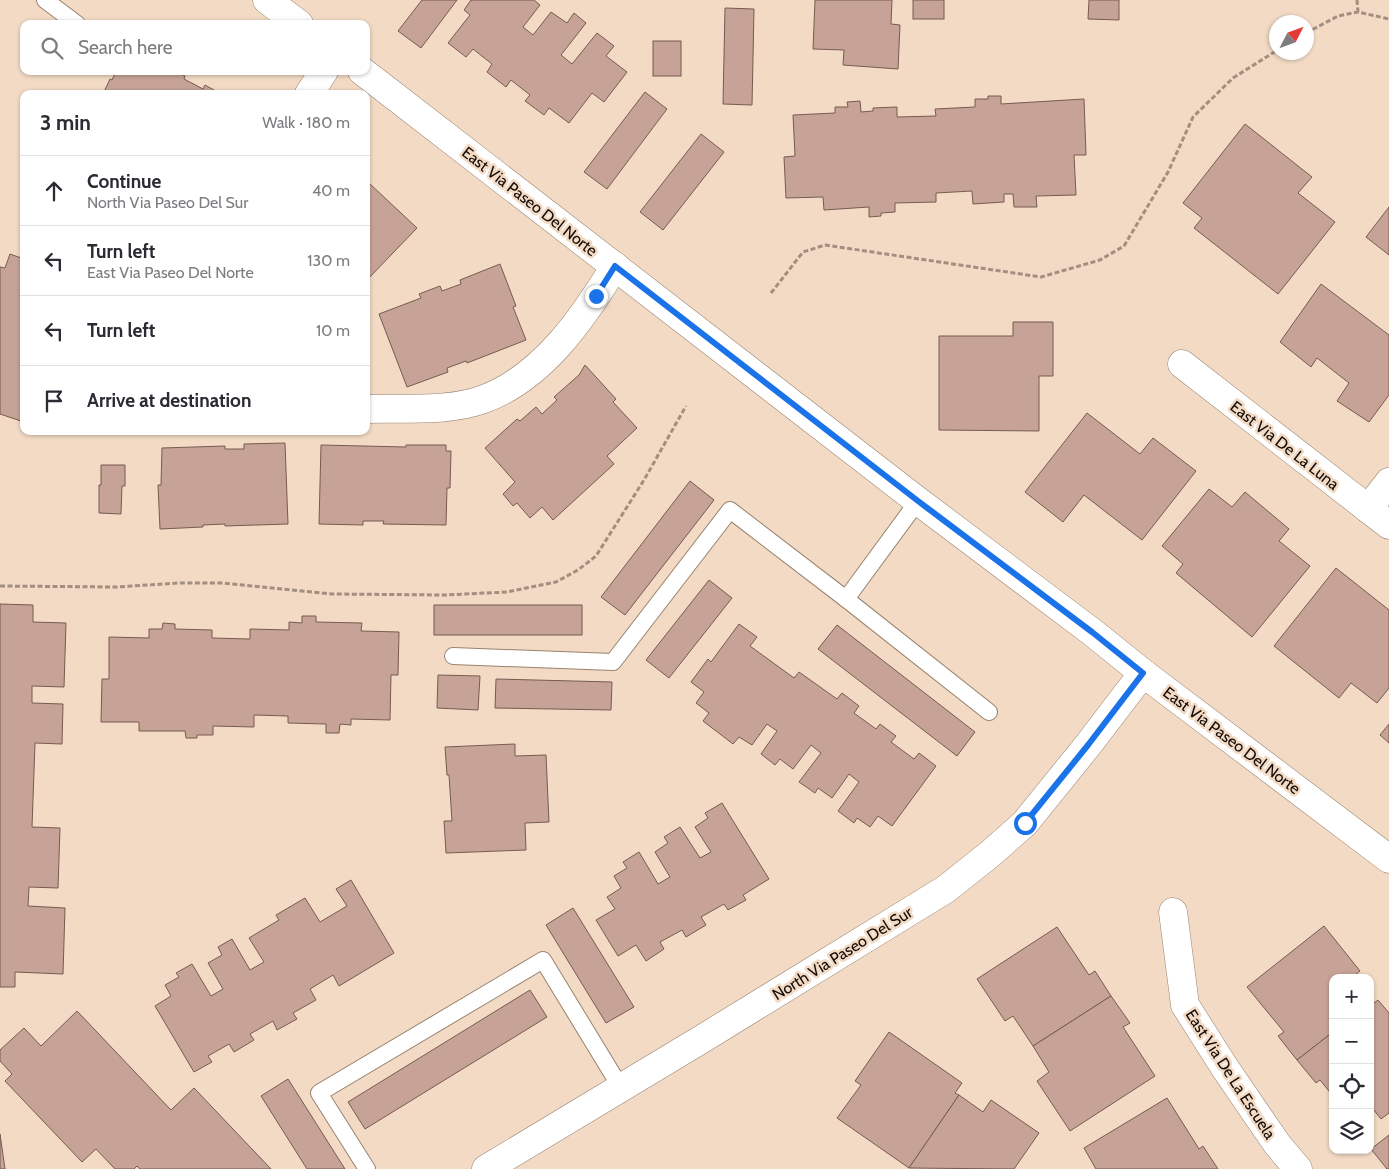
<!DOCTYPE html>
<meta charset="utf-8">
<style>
body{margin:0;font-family:Cabin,sans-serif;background:#f7f7f7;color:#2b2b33}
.controls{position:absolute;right:15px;bottom:15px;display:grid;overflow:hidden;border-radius:10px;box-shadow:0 1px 4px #0004}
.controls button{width:45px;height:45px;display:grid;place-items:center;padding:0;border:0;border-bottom:1px solid #e1e1e2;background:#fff;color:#2b2b33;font:25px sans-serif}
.compass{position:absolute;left:1269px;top:15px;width:45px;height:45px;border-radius:50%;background:#fff;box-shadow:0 1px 4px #0004;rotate:48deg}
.stop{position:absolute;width:15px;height:15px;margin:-11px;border:4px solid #1a73e8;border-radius:50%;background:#fff}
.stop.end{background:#1a73e8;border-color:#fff;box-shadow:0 1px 5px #0008}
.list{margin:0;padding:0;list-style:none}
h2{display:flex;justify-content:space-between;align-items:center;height:65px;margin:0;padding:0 20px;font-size:21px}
h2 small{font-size:16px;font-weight:400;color:#7c7c81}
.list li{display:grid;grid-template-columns:32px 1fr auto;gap:15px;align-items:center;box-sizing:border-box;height:70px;padding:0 20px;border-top:1px solid #e1e1e2}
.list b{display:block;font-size:19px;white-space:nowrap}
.list p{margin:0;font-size:16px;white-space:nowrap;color:#7c7c81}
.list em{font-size:16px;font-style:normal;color:#7c7c81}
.icon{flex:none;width:28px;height:28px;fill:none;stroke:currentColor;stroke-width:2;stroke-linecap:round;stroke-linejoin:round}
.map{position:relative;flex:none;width:1389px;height:1169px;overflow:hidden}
.search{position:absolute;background:#fff;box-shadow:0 1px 4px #0004;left:20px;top:20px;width:350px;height:55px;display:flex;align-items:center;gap:12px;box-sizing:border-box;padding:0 18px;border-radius:10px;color:#7c7c81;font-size:19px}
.panel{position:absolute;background:#fff;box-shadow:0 1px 4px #0004;left:20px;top:90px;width:350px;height:345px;border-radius:10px}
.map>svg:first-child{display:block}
.building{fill:#c7a397;stroke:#775b51}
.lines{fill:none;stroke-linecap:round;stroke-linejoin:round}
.lane-casing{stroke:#99836f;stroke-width:18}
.street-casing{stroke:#99836f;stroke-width:29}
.secondary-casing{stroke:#99836f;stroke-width:29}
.path{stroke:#a28f7f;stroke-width:3;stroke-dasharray:5 2.5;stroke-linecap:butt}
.lane{stroke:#fff;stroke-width:16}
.street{stroke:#fff;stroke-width:28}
.secondary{stroke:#fff;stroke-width:28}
.route{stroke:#1a73e8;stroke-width:6}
.labels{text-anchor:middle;stroke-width:5;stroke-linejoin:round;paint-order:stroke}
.street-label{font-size:16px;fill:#120a04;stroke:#f2dac4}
</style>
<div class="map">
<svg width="1389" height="1169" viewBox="0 0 1389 1169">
<rect width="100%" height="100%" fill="#f2dac4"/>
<g class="building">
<polygon points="422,0 457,0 421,48 398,31"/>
<polygon points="471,0 534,0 540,5 523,27 533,35 551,12 567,23 574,13 586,23 561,55 572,64 597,33 614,46 606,56 627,72 604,102 592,93 569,123 549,108 544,115 525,101 530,95 511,80 506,87 487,72 492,64 473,49 466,57 448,43 470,15 464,10"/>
<polygon points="815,0 892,0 891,24 900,25 898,69 843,65 844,50 813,49"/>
<rect x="913" y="0" width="31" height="19"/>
<polygon points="1089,0 1119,0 1119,20 1088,19"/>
<polygon points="725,8 754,9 752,105 723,104"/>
<rect x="653" y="41" width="28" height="35"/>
<polygon points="116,71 175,71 185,76 184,79 203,89 205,85 221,94 103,94 110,79 112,80"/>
<polygon points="645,92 667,109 607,189 584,172"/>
<polygon points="988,96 1001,96 1001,104 1084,99 1086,155 1074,155 1076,195 1036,196 1037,207 1014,207 1013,194 1004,194 1004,202 973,204 972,191 936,193 936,202 895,203 895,212 881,213 881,216 869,217 869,207 824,210 823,197 786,198 784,157 795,156 793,115 835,113 835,107 848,107 847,102 860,101 861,112 873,111 873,108 897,107 897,117 936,116 935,109 975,107 975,99 988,99"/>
<polygon points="1245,124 1312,177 1298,193 1335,222 1278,294 1194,228 1202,218 1183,203"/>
<polygon points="701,134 724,152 663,230 640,212"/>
<polygon points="366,183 369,185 370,184 417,228 366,281"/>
<polygon points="1389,207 1389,255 1366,237"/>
<polygon points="10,254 24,259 24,422 0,414 0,267 5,268"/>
<polygon points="500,264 516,306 513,307 526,340 467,363 466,361 447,368 448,372 407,387 379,314 421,298 419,294 440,286 442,291 461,284 460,280"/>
<polygon points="1321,284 1389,335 1389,395 1369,422 1337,401 1349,383 1317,358 1311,367 1280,342"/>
<polygon points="1013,322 1053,322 1053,376 1039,376 1039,431 939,430 939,336 1013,336"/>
<polygon points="585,365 616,399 613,402 637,428 607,456 614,464 553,520 542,507 530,518 517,503 513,506 503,494 515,482 485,448 517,419 520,421 536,407 542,414 557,400 554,397 579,375"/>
<polygon points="1087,413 1140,454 1153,438 1196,471 1142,540 1084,495 1063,522 1025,492"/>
<polygon points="285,443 288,524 225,526 225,524 203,525 203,527 160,529 158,485 161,485 162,448 225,446 225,449 244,449 244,444"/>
<polygon points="321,445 406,447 406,445 446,445 446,451 451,451 450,488 447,488 446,525 383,524 384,521 363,521 363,525 319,524"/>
<polygon points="101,465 125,465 125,486 122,486 121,514 99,513 99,485 101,485"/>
<polygon points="690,481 714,500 625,615 601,597"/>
<polygon points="1209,489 1232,507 1245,492 1289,529 1279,541 1310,566 1252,637 1176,573 1183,564 1162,546"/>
<polygon points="1336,568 1389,610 1389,688 1377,703 1351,683 1339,698 1274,646"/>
<polygon points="709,580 732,598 669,678 646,660"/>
<polygon points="0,604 33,605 33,622 66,623 64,687 32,686 32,703 63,704 62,744 35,743 32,827 60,828 58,888 29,887 28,906 65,908 63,974 15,972 15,987 0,987"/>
<rect x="434" y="605" width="148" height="30"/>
<polygon points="302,616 316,616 316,622 362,623 361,631 399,632 398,675 391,675 390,720 351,719 351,725 340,724 339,733 326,733 326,724 288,723 288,716 254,715 254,727 213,726 213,735 197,735 197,738 186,738 185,731 139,731 139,722 101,722 102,679 109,679 109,637 149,638 149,629 162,629 163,623 175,624 175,629 212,630 212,638 250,639 250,629 289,630 289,622 302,623"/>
<polygon points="739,624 757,637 750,646 794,678 799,672 837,699 842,693 859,706 854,713 876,729 880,724 896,736 891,742 914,759 919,753 936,766 892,826 878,816 870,827 857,818 854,823 838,811 859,782 849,774 832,798 818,788 815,793 799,782 821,753 811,745 793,769 780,759 775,765 761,754 777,731 767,724 752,745 739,737 733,744 703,721 709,713 696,703 704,692 691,682 708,659 711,662"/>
<polygon points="837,625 975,732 957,756 818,649"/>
<polygon points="438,675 480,676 478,710 437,708"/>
<polygon points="496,679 612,682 611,710 495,708"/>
<polygon points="1389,724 1389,743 1380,735"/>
<polygon points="515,744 515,756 546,755 549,822 525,823 526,850 446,853 444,821 452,821 449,775 447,775 445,747"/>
<polygon points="722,803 769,879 743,895 746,900 728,910 724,904 701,917 706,925 686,937 682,930 660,942 664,949 646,961 636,945 618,956 596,920 615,909 607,897 621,888 614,876 627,868 623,862 639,852 658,884 670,877 655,852 668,843 664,837 680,827 700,858 711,852 695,827 708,818 705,813"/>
<polygon points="351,880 394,953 339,986 333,975 310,989 316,1000 293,1013 297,1019 277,1030 273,1021 250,1034 254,1040 234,1052 229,1044 208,1056 212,1062 194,1072 155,1006 171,996 165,985 179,977 176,973 192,964 211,996 223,989 208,963 222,955 218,947 232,939 250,970 264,962 249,938 279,920 276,915 305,898 320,922 347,906 336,889"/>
<polygon points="573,908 634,1007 606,1023 546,925"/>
<polygon points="1324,926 1360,971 1351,978 1333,978 1333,1032 1297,1060 1278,1036 1284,1032 1247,987"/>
<polygon points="1057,927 1089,975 1095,971 1111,996 1033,1046 1013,1016 1005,1021 977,979"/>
<polygon points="530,990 547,1017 365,1129 348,1102"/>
<polygon points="1111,996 1130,1023 1123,1027 1155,1076 1070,1131 1037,1081 1049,1072 1033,1046"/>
<polygon points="1378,1000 1389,1013 1389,1113 1381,1119 1373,1109 1370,1111 1370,1006"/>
<polygon points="77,1011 171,1110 194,1088 271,1169 140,1169 137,1166 134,1169 115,1169 96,1149 82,1162 5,1081 12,1074 0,1061 0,1050 24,1028 41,1046"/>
<polygon points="889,1032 962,1083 955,1093 959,1095 909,1168 837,1118 861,1085 855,1081"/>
<polygon points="1333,1032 1333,1096 1320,1080 1316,1083 1297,1060"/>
<polygon points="288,1079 345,1169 307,1169 261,1096"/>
<polygon points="959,1095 983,1112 991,1100 1039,1133 1014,1169 909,1168"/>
<polygon points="1167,1098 1199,1149 1203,1146 1218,1169 1096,1169 1084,1148"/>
<polygon points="0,1134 5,1169 0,1169"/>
<polygon points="1389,1135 1389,1169 1387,1169 1371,1149"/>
</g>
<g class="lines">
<defs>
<g id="lane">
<polyline points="45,0 77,24"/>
<polyline points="846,599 918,501"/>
<polyline points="453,656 613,662 730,510 846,599 989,712"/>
<polyline points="367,1169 319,1093 543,960 621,1088"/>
</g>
<g id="street">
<polyline points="309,94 324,71"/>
<polyline points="1182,364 1389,525"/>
<path d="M 366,409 C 402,408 450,412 484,399 C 543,377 583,318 615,266"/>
<polyline points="1368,509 1389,482"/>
<polyline points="1173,912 1185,1005 1225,1068 1277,1144 1298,1169"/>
</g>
<g id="secondary">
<polyline points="267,0 299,24"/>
<polyline points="362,71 918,501 1092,632 1143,673 1389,859"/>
<polyline points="486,1169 702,1039 946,889 990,854 1025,823 1088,745 1143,673"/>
</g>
</defs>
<use href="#lane" class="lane-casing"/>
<use href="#street" class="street-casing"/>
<use href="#secondary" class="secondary-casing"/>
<g class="path">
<polyline points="1357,0 1358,12"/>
<polyline points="1306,33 1338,16 1358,12 1389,19"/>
<polyline points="771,293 803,252 825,245 1041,277 1100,260 1124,246 1168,172 1193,117 1233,78 1276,51"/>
<polyline points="0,586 117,587 179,583 222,583 332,594 446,595 507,592 556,582 578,570 596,556 644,480 686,406"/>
</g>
<use href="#lane" class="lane"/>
<use href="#street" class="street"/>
<use href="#secondary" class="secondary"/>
</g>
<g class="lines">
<polyline class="route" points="596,296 615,266 918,501 1092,632 1143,673 1088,745 1025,823"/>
</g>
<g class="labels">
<g class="street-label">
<text transform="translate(530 201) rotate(38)" y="6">East Via Paseo Del Norte</text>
<text transform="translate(1285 445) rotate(38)" y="6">East Via De La Luna</text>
<text transform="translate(1232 740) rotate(37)" y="6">East Via Paseo Del Norte</text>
<text transform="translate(842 953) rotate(-32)" y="6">North Via Paseo Del Sur</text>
<text transform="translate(1231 1074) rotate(57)" y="6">East Via De La Escuela</text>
</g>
</g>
</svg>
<div class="controls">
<button>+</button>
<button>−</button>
<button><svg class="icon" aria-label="locate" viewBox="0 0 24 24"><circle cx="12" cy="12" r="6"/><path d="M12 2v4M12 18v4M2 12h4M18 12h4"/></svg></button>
<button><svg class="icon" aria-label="layers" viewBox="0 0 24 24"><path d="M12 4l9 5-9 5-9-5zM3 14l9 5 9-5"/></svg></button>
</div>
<svg class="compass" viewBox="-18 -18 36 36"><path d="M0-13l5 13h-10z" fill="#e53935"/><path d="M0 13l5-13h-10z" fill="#7c7c81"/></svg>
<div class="stop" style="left:1025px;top:823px"></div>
<div class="stop end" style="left:596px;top:296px"></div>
<div class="search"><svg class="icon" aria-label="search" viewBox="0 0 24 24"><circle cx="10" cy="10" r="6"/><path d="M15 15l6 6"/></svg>Search here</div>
<section class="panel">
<h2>3 min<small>Walk · 180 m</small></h2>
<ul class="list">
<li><svg class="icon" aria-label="ahead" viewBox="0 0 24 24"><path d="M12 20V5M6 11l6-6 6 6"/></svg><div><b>Continue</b><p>North Via Paseo Del Sur</p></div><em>40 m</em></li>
<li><svg class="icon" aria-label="left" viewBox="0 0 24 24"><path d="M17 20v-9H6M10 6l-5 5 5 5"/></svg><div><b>Turn left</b><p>East Via Paseo Del Norte</p></div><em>130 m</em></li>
<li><svg class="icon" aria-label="left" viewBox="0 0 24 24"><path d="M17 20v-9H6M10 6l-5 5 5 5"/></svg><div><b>Turn left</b></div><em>10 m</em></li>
<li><svg class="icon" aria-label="arrive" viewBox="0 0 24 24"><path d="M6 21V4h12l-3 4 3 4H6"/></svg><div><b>Arrive at destination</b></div></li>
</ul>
</section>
</div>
